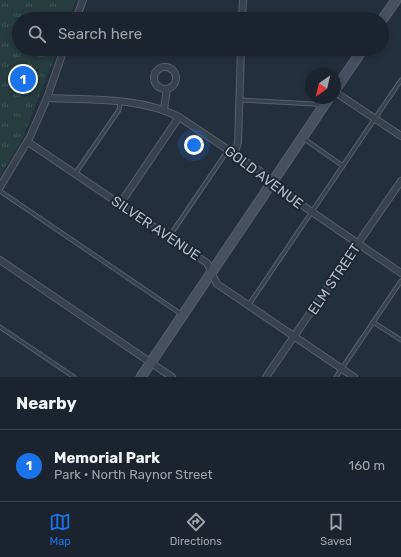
<!DOCTYPE html>
<meta charset="utf-8">
<style>
body{margin:0;font-family:Rubik,sans-serif;background:#242b36;color:#f1f3f6}
.compass{position:absolute;left:305px;top:68px;width:36px;height:36px;border-radius:50%;background:#1b232e;box-shadow:0 2px 6px #0003;rotate:214deg}
.you{position:absolute;left:194px;top:145px;width:14px;height:14px;margin:-10px;border:3px solid #fff;border-radius:50%;background:#1a73e8;box-shadow:0 0 0 6px #1a73e833}
.badge{display:grid;place-items:center;width:26px;height:26px;border-radius:50%;background:#1a73e8;color:#fff;font-size:13px;font-weight:700}
.pin{position:absolute;translate:-50% -50%;border:2px solid #fff;box-shadow:0 1px 4px #0006}
.list{margin:0;padding:0;list-style:none}
h2{display:flex;justify-content:space-between;align-items:center;height:52px;margin:0;padding:0 16px;font-size:17px}
h2 small{font-size:13px;font-weight:400;color:#a0a4aa}
.list li{display:grid;grid-template-columns:26px 1fr auto;gap:12px;align-items:center;box-sizing:border-box;height:72px;padding:0 16px;border-top:1px solid #39404a}
.list b{display:block;font-size:15px;white-space:nowrap}
.list p{margin:0;font-size:13px;white-space:nowrap;color:#a0a4aa}
.list em{font-size:13px;font-style:normal;color:#a0a4aa}
.icon{flex:none;width:22px;height:22px;fill:none;stroke:currentColor;stroke-width:2;stroke-linecap:round;stroke-linejoin:round}
.map{position:relative;flex:none;width:401px;height:377px;overflow:hidden}
.search{position:absolute;background:#1b232e;box-shadow:0 2px 6px #0003;left:12px;right:12px;top:12px;height:44px;display:flex;align-items:center;gap:10px;box-sizing:border-box;padding:0 14px;border-radius:22px;color:#a0a4aa;font-size:15px}
.sheet{height:124px;background:#1b232e}
nav{display:flex;justify-content:space-around;align-items:center;box-sizing:border-box;height:56px;border-top:1px solid #39404a;background:#1b232e;font-size:11px;color:#a0a4aa}
nav a{display:grid;justify-items:center;gap:2px}
nav .on{color:#1a73e8}
.map>svg:first-child{display:block}
.grass{fill:url(#grass-tufts)}
.lines{fill:none;stroke-linecap:round;stroke-linejoin:round}
.lane-casing{stroke:#565f6c;stroke-width:5}
.street-casing{stroke:#565f6c;stroke-width:8}
.secondary-casing{stroke:#565f6c;stroke-width:11}
.lane{stroke:#38414e;stroke-width:3}
.street{stroke:#38414e;stroke-width:6}
.secondary{stroke:#465061;stroke-width:9}
.labels{text-anchor:middle;stroke-width:4;stroke-linejoin:round;paint-order:stroke}
.street-label{font-size:14px;fill:#b4bcc9;stroke:#1d2633}
</style>
<div class="map">
<svg width="401" height="377" viewBox="0 0 401 377">
<defs>
<pattern id="grass-tufts" width="24" height="20" patternUnits="userSpaceOnUse"><rect width="24" height="20" fill="#263c3f"/><path d="M3 7l-1-3M5 7V3M7 7l1-3M15 17l-1-3M17 17v-4M19 17l1-3" fill="none" stroke="#435659"/></pattern>
</defs>
<rect width="100%" height="100%" fill="#242f3e"/>
<polygon class="grass" points="0,0 76,0 69,19 19,19 19,49 58,49 22,140 0,176"/>
<g class="lines">
<defs>
<g id="lane">
<polyline points="240,100 314,104 321,106"/>
<polyline points="303,138 343,166"/>
<polyline points="75,174 119,110 120,102"/>
<polyline points="0,191 181,314"/>
<polyline points="169,237 228,150"/>
<polyline points="248,306 401,80"/>
<polyline points="373,322 401,340"/>
<polyline points="0,327 74,377"/>
<polyline points="336,377 401,281"/>
</g>
<g id="street">
<polyline points="76,19 83,0"/>
<polyline points="242,19 243,0"/>
<circle cx="165" cy="78" r="11"/>
<polyline points="335,92 401,136"/>
<path d="M 47,98 C 90,100 140,97 179,117 L 266,175 L 280,190 L 401,273"/>
<polyline points="164,109 167,89"/>
<polyline points="28,142 207,263 217,284 354,377"/>
<polyline points="234,154 238,143 241,49"/>
<polyline points="0,187 30,137 47,98 64,49"/>
<polyline points="120,204 179,117"/>
<polyline points="0,260 172,377"/>
<polyline points="266,377 401,181"/>
</g>
<g id="secondary">
<polyline points="382,20 396,0"/>
<polyline points="335,90 363,49"/>
<polyline points="141,377 329,98"/>
</g>
</defs>
<use href="#lane" class="lane-casing"/>
<use href="#street" class="street-casing"/>
<use href="#secondary" class="secondary-casing"/>
<use href="#lane" class="lane"/>
<use href="#street" class="street"/>
<use href="#secondary" class="secondary"/>
</g>
<g class="labels">
<g class="street-label">
<text transform="translate(264 177) rotate(37)" y="5">GOLD AVENUE</text>
<text transform="translate(156 228) rotate(34)" y="5">SILVER AVENUE</text>
<text transform="translate(334 279) rotate(-56)" y="5">ELM STREET</text>
</g>
</g>
</svg>
<svg class="compass" viewBox="-18 -18 36 36"><path d="M0-13l5 13h-10z" fill="#e53935"/><path d="M0 13l5-13h-10z" fill="#a0a4aa"/></svg>
<div class="you"></div>
<div class="pin badge" style="left:23px;top:79px">1</div>
<div class="search"><svg class="icon" aria-label="search" viewBox="0 0 24 24"><circle cx="10" cy="10" r="6"/><path d="M15 15l6 6"/></svg>Search here</div>
</div>
<section class="sheet">
<h2>Nearby<small></small></h2>
<ul class="list">
<li><span class="badge">1</span><div><b>Memorial Park</b><p>Park · North Raynor Street</p></div><em>160 m</em></li>
</ul>
</section>
<nav>
<a class="on"><svg class="icon" aria-label="map" viewBox="0 0 24 24"><path d="M3 6l6-2 6 2 6-2v14l-6 2-6-2-6 2zM9 4v14M15 6v14"/></svg>Map</a>
<a><svg class="icon" aria-label="directions" viewBox="0 0 24 24"><path d="M12 3l9 9-9 9-9-9zM9 14v-3h6M13 9l2 2-2 2"/></svg>Directions</a>
<a><svg class="icon" aria-label="saved" viewBox="0 0 24 24"><path d="M7 4h10v16l-5-4-5 4z"/></svg>Saved</a>
</nav>
